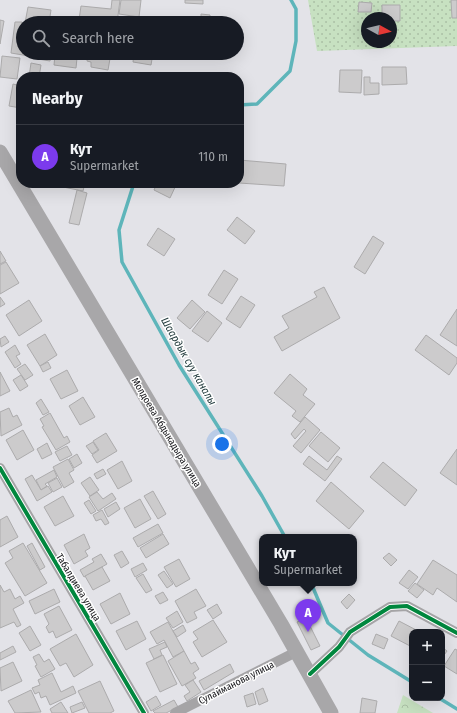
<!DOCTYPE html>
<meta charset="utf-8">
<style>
body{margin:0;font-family:"Fira Sans Condensed",sans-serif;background:#242831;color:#f1f3f6}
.controls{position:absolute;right:12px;bottom:12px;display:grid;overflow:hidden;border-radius:8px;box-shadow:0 4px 16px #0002}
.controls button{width:36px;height:36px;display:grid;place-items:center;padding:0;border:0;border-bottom:1px solid #363941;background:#171b24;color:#f1f3f6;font:20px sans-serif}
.compass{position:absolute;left:361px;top:12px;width:36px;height:36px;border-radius:50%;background:#171b24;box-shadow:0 4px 16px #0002;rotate:98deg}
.you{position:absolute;left:222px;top:444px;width:14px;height:14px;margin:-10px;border:3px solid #fff;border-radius:50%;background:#1a73e8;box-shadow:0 0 0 6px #1a73e833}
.badge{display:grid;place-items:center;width:26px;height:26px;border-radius:50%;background:#7c3aed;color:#fff;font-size:13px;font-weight:700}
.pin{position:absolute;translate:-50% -33px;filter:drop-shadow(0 1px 2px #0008)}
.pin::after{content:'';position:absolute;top:21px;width:14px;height:12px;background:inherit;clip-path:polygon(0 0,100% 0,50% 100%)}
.popup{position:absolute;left:259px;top:534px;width:98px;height:52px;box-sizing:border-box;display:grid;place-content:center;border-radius:8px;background:#171b24;filter:drop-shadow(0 1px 3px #0005);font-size:13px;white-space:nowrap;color:#9ea1a6}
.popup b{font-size:15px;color:#f1f3f6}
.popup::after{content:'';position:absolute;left:50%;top:100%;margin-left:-8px;border:8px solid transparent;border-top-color:#171b24}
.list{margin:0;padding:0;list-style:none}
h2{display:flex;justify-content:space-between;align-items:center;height:52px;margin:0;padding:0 16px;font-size:17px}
h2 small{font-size:13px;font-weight:400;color:#9ea1a6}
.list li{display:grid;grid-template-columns:26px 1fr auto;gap:12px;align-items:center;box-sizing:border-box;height:64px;padding:0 16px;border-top:1px solid #363941}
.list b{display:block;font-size:15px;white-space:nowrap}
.list p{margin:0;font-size:13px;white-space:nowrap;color:#9ea1a6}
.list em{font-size:13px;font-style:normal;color:#9ea1a6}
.icon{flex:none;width:22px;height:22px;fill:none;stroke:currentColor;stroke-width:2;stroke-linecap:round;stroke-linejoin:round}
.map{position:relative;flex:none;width:457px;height:713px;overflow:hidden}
.search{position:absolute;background:#171b24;box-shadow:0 4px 16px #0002;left:16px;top:16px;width:228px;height:44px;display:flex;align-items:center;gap:10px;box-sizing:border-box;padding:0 14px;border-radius:22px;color:#9ea1a6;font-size:15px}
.panel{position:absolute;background:#171b24;box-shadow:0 4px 16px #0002;left:16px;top:72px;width:228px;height:116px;border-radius:16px}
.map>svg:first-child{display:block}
.grass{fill:url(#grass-dots);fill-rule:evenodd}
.park{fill:url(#park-crowns)}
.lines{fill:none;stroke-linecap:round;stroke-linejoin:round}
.stream{stroke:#5eb5ba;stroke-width:3.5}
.building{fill:#cccbcc;stroke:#acabac}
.street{stroke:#a5a4a6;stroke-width:10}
.primary{stroke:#a8a7a9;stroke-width:15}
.cycleway-casing{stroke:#fff;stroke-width:6}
.cycleway{stroke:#00873e;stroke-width:4}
.labels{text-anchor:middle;stroke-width:3;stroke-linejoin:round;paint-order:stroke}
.street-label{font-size:10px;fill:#17171b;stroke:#fff}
.water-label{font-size:11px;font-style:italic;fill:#1f383a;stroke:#fff}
</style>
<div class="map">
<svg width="457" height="713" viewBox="0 0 457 713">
<defs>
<pattern id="grass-dots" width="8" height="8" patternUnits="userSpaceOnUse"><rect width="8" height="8" fill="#c7e1c1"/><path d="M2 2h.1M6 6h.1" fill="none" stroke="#aac0a5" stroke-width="1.8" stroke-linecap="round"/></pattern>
<pattern id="park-crowns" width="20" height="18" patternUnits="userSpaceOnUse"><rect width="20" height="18" fill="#c7e1c1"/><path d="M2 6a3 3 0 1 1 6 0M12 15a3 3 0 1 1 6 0" fill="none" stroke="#aac0a5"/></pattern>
</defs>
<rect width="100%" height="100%" fill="#e3e3e8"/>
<path class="grass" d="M 308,0 L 457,0 L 457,46 L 317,51 ZM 367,18 L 391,18 L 391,42 L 367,42 Z"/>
<polygon class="park" points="403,695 433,713 397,713"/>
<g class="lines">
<g class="stream">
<polyline points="239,105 257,104 290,71 296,41 296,9 291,0"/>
<polyline points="134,183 119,230 122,262 179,365 262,496 285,537"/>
<polyline points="311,583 328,623 368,655 412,682"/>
<polyline points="439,698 457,709"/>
</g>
</g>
<g class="building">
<polygon points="112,0 120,0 117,23 99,23 79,20 81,6 111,9"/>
<polygon points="121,0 141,0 139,17 119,14"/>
<polygon points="185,0 203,0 203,4 185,3"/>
<polygon points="451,0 457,0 457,18 452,18"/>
<polygon points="359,2 372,3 371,12 358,12"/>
<polygon points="382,5 400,5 400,21 391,21 391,18 382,18"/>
<polygon points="28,7 51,10 49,23 25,23"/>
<polygon points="201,14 210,15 210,23 201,23"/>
<polygon points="0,20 4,21 0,44"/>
<polygon points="15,22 22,22 19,48 23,48 23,53 29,53 29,56 11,53"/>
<polygon points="40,53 52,53 50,61 38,59"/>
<polygon points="88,53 111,53 108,70 91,67 91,62 87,61"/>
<polygon points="134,53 153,53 151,65 133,62"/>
<polygon points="55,55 77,58 76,68 54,65"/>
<polygon points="2,56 20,58 17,79 0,77"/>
<polygon points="31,63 41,65 39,77 29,77"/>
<polygon points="382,67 406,67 407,84 382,85"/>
<polygon points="340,70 362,70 361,93 339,92"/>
<polygon points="364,77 370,77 370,83 379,83 379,94 364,95"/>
<polygon points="13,84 21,86 21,108 9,106"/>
<polygon points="239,160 286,164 284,186 239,183"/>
<polygon points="63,183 85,183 83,191 63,187"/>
<polygon points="157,183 170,184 177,183 170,198 154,190"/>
<polygon points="77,190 87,193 79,225 69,223"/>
<polygon points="237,217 255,231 245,244 227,230"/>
<polygon points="158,228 175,239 164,256 147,245"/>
<polygon points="373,236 384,243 365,274 354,267"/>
<polygon points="0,251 6,261 0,264"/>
<polygon points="6,262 19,283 0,294 0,265"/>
<polygon points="224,270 238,279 222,304 208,295"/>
<polygon points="324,287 340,318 282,351 274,337 289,328 282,316 317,297 314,292"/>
<polygon points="241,296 255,305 240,328 226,319"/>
<polygon points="0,297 5,304 0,307"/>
<polygon points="29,300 42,321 19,336 6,315"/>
<polygon points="192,300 205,312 190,329 177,318"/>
<polygon points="457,309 457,346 440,335"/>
<polygon points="207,311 222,323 208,342 192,331"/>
<polygon points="45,334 57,355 40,366 27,345"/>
<polygon points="426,335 457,358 457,363 449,375 415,350"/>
<polygon points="5,336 9,342 1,347 0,339"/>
<polygon points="15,345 20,354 16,356 21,364 15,368 5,352"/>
<polygon points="48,362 51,368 43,372 40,366"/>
<polygon points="25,364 33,375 25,380 17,369"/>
<polygon points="67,370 78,391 61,399 50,379"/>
<polygon points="0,372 10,391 0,396"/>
<polygon points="290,374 307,389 303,395 315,404 300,422 292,416 296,411 274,393"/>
<polygon points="21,375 28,386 20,391 13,380"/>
<polygon points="83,397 95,417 80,425 69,406"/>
<polygon points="41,399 49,412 43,415 36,403"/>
<polygon points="9,408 13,417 17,415 22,425 1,436 0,412"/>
<polygon points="50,413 64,438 67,436 70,442 56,450 42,427 44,426 40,419"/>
<polygon points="305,417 320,430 301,453 293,446 306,431 304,429 295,439 291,434"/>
<polygon points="23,430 34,450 17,460 6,440"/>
<polygon points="321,432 340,448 328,462 309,446"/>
<polygon points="106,433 117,451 97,463 92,455 99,450 93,441"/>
<polygon points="93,442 98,450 92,454 86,446"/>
<polygon points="47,443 52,454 42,459 37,449"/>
<polygon points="67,446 72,455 60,461 55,452"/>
<polygon points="457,449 457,485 440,473"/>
<polygon points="77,454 82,463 74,468 69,459"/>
<polygon points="309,456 327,470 337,456 342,459 325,481 303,464"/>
<polygon points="68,459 74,470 69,473 74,482 64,488 53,467"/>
<polygon points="122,461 132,481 118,489 107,470"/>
<polygon points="383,462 417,490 405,506 370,477"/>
<polygon points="103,469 106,474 97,479 94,474"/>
<polygon points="54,470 57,477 45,484 47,486 41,490 36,480"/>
<polygon points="32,475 41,490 48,486 52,492 37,501 25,479"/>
<polygon points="90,477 99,490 90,496 81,483"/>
<polygon points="57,478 62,487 53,492 48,483"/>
<polygon points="331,482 364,511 349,529 316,501"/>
<polygon points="153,491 166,514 158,519 144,496"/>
<polygon points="97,492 103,499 112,493 116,499 98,511 89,497"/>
<polygon points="63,496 74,516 55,526 44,507"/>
<polygon points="140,499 151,519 135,528 124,508"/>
<polygon points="89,500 96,511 91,514 84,503"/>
<polygon points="116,502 120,509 108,517 104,509"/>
<polygon points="102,510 109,523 105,525 101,519 96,521 93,515"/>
<polygon points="7,516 18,537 0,547 0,520"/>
<polygon points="158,524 163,533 138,547 133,538"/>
<polygon points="84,534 90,548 85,551 88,556 74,564 64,545"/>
<polygon points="163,534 169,544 146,558 140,548"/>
<polygon points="23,543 47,583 25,596 5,563 13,558 9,551"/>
<polygon points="32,543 45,567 40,570 27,546"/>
<polygon points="122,551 129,563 121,568 114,555"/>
<polygon points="389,553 397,560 391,566 383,558"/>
<polygon points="101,554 107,564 84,577 80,570 94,562 92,559"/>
<polygon points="179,559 190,579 176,587 164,567"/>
<polygon points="433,560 457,575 457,602 437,588 433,595 417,584"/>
<polygon points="143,563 147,570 135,577 131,569"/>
<polygon points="102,567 110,581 93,590 85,576"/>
<polygon points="409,570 418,577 408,589 399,583"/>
<polygon points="164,571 173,584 167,588 158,575"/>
<polygon points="143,574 152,590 146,593 136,578"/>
<polygon points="415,583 424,590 417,598 408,591"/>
<polygon points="0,585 4,592 10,589 15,599 20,596 24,603 13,609 21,625 17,627 14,622 0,628"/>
<polygon points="54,589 60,602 35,614 29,601"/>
<polygon points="196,589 206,606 194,612 197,618 187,623 175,601"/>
<polygon points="163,592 168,600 160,604 155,596"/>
<polygon points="120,593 130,614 111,624 100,604"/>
<polygon points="349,594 355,600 347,609 341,602"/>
<polygon points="217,604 222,613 213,619 207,610"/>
<polygon points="59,606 72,630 56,638 53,631 49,633 46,627 49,624 44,614"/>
<polygon points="177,611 183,622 173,628 166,618"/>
<polygon points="306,618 320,646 311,650 297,622"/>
<polygon points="213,620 227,642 202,657 193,642 198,639 193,632"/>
<polygon points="137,621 146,639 126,650 116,631"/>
<polygon points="399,621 420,632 412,632 412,647 391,636"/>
<polygon points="168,622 184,651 173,657 164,640 157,644 150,632"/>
<polygon points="183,625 186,631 177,637 173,631"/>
<polygon points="30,626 41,645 30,651 19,633"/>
<polygon points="76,634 93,665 74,677 66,663 60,666 50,649"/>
<polygon points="376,634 388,639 384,649 372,644"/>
<polygon points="165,642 167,647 160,650 162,655 154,659 149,649"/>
<polygon points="13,646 16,652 0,660 0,653"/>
<polygon points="442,647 447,651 442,658"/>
<polygon points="455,649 457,650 457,674 444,666"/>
<polygon points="184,651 191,664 195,662 199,669 193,673 196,678 182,686 168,661"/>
<polygon points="39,654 44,662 49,659 55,669 41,677 35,666 37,665 33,657"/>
<polygon points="163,655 177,684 160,692 146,663"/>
<polygon points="13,662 22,681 1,691 0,668"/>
<polygon points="230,664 234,672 204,690 199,681"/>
<polygon points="52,673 61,692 73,686 76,693 50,705 46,696 41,698 39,692 35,694 32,688 40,685 38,680"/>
<polygon points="193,680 201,692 187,701 184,696 190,692 185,685"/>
<polygon points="100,681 114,711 110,713 89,713 78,691"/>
<polygon points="263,688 268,701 259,705 255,692"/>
<polygon points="31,690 41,712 15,713 8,701"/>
<polygon points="253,693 256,704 247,707 244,696"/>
<polygon points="156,696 161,705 151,711 146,702"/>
<polygon points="362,698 377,701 375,713 360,713"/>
<polygon points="174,700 178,707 166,713 155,713 153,711"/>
<polygon points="61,702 68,713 52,713 50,709"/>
<polygon points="82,702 85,708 72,713 70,707"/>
</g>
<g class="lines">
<g class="street">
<polyline points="0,468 144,713"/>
<polyline points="310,674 339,647 350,632 390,607 407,606 457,633"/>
<polyline points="175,713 298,651"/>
</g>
<polyline class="primary" points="0,152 281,624 331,713"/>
<defs>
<g id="cycleway">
<polyline points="0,468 144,713"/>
<polyline points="310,674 339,647 350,632 390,607 407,606 457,633"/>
</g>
</defs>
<use href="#cycleway" class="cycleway-casing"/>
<use href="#cycleway" class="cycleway"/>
</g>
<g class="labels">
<g class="street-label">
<text transform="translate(167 432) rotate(59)" y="4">Молдоева Абдыкадыра улица</text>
<text transform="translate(79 587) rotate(59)" y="4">Табалдиева улица</text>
<text transform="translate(236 682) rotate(-27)" y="4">Сулайманова улица</text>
</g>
<g class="water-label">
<text transform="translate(189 361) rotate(60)" y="4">Шаардык суу каналы</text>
</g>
</g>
</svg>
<div class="controls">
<button>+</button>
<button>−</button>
</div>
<svg class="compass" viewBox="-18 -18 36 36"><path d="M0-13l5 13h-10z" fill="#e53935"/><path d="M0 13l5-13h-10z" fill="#9ea1a6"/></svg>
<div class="you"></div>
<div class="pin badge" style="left:308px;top:632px">A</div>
<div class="popup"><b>Кут</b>Supermarket</div>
<div class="search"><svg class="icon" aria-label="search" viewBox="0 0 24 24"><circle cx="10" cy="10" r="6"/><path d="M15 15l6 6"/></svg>Search here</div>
<section class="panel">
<h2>Nearby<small></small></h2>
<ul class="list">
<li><span class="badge">A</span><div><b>Кут</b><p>Supermarket</p></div><em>110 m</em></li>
</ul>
</section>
</div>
